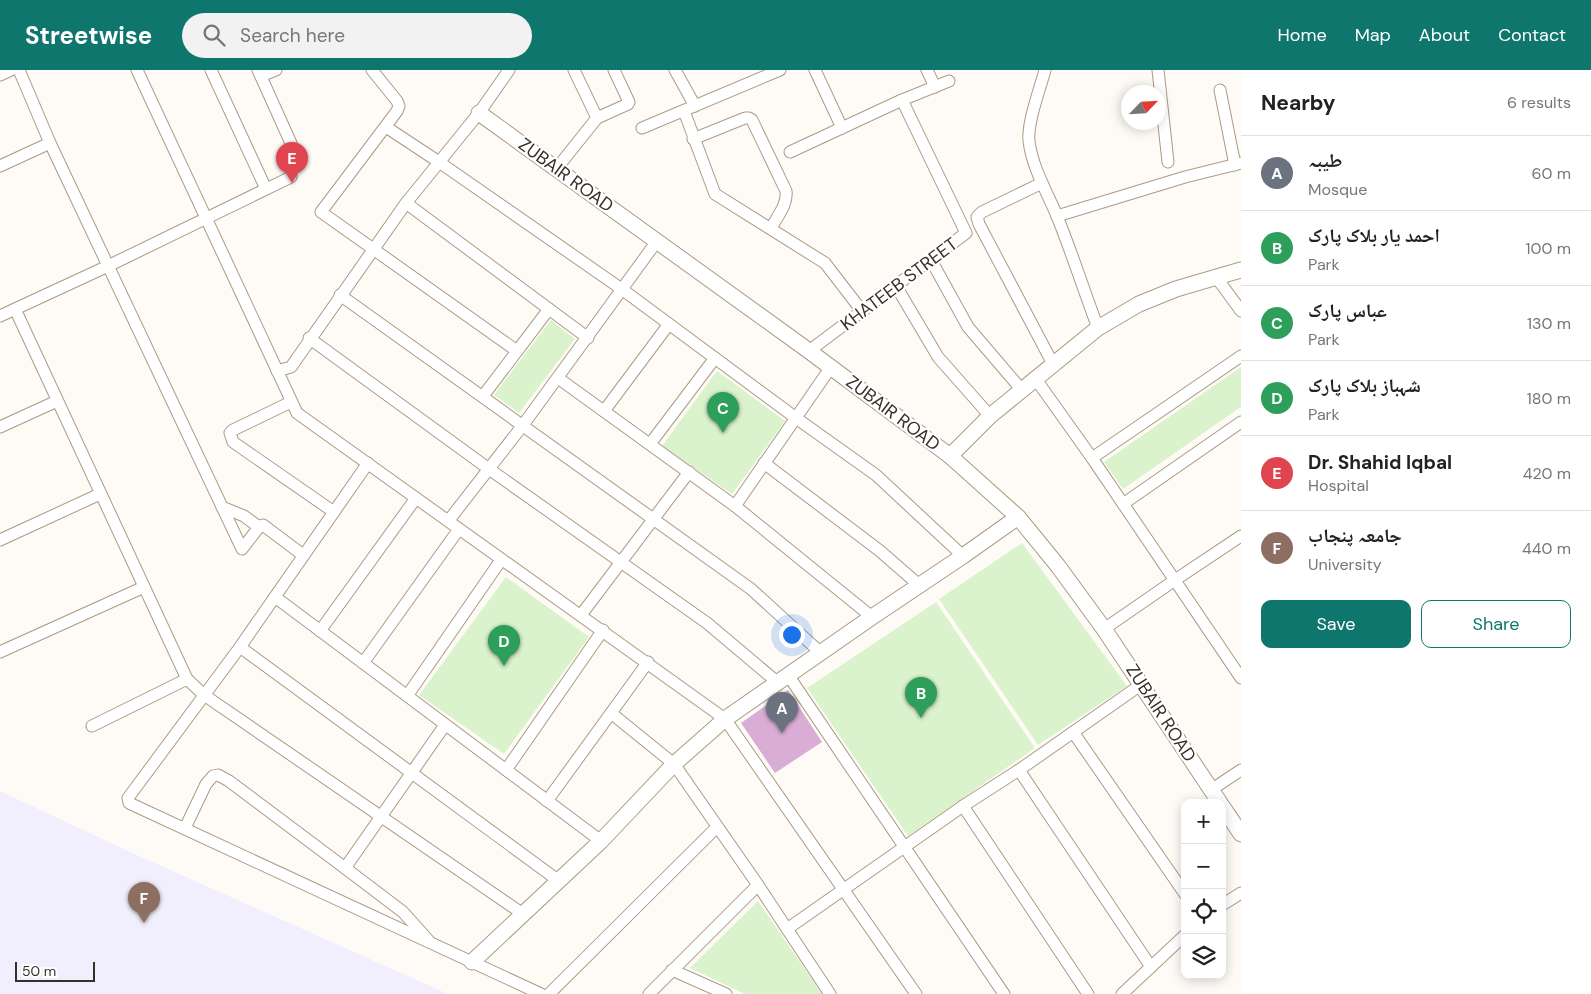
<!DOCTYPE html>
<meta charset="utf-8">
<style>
body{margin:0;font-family:"DM Sans","Noto Naskh Arabic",sans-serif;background:#f2f2f2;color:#222}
.controls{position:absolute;right:15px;bottom:15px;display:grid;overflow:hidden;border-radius:10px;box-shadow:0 2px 12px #0003}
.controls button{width:45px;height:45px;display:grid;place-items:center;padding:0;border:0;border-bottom:1px solid #e0e0e0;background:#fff;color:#222;font:25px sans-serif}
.compass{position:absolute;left:1121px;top:15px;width:45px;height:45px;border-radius:50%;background:#fff;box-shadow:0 2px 12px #0003;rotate:65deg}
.scale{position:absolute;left:15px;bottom:12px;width:80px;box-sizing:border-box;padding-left:5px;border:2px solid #373027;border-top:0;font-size:14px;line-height:18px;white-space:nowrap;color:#373027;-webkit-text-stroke:4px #fff;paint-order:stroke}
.you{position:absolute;left:791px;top:564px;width:18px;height:18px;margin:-12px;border:4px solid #fff;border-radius:50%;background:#1a73e8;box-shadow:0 0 0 8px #1a73e833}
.badge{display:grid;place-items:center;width:32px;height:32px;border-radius:50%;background:#0f766e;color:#fff;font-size:16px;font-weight:700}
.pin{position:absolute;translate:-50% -41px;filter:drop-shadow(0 1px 2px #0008)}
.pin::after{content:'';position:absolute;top:26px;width:18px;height:15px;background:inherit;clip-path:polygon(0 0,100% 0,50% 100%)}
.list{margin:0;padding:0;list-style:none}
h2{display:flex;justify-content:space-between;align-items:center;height:65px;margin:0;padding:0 20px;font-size:21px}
h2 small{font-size:16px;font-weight:400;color:#767676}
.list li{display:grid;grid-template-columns:32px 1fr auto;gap:15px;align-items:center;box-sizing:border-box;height:75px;padding:0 20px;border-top:1px solid #e0e0e0}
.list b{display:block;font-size:19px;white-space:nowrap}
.list p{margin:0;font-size:16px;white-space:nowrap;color:#767676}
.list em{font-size:16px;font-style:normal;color:#767676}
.actions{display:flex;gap:10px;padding:15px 20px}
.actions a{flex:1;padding:11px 0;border:1px solid #0f766e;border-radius:10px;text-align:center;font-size:18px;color:#0f766e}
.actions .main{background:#0f766e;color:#fff}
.icon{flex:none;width:28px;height:28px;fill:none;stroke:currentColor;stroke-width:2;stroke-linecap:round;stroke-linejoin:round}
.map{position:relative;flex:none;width:1241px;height:924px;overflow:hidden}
header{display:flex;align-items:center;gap:30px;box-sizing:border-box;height:70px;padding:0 25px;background:#0f766e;color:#fff}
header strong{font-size:24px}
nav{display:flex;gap:28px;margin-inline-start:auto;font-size:18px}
.search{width:350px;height:45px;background:#f2f2f2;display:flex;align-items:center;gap:12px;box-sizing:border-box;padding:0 18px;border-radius:28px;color:#767676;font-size:19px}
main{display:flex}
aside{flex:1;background:#fff}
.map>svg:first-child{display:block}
.education{fill:#f1effd}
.green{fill:#daf3cc}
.building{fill:#daadd7}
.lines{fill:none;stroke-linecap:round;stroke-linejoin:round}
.minor-casing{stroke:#ab9b84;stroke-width:13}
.tertiary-casing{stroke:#ab9b84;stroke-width:17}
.minor{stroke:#fff;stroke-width:11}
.tertiary{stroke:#fff;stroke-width:15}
.labels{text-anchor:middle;stroke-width:4.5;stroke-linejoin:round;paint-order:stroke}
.street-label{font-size:18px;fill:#373027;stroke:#fff}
</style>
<header>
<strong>Streetwise</strong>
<div class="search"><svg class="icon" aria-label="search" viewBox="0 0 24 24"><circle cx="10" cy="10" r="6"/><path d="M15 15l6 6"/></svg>Search here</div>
<nav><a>Home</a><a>Map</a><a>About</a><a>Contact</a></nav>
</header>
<main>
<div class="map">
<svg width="1241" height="924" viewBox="0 0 1241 924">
<rect width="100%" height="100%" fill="#fefbf6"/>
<polygon class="education" points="0,721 128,781 448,924 0,924"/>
<g class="green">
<polygon points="551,250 575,269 519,343 494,325"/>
<polygon points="1241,297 1241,337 1123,419 1104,392"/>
<polygon points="717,301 785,351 732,424 662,376"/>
<polygon points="1022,473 1127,616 1038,675 939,529"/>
<polygon points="506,507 589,567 504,684 419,625"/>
<polygon points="936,532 1035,678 908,766 807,618"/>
<polygon points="758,831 822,924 745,924 690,898"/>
</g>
<polygon class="building" points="788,620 822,672 775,703 741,653"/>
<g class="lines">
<defs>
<g id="minor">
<polyline points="19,0 50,73 242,479 259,457 263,455 303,485"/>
<polyline points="137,0 297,343 725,649 916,924"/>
<polyline points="211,0 266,119"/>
<polyline points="258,0 299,91"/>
<polyline points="372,0 397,31 399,36 397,41 321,142 517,281"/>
<polyline points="574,0 597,48"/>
<polyline points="675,0 695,36"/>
<polyline points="815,0 842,58"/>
<polyline points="927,0 935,17"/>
<path d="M 1045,0 C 1040,19 1027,53 1029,71 C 1032,97 1047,122 1057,146 C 1072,183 1084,221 1098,258"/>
<polyline points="1158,0 1168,92"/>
<polyline points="0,5 11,0"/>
<polyline points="261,6 276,0"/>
<polyline points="1220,20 1235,95"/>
<polyline points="684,41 715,124 825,193 862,241"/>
<polyline points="386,57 439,92 623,220 796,348 876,405 963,486"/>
<polyline points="642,58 780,0"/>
<path d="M 693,69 L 745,48 L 749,48 L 752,50 L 786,121 C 788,134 777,147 771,158"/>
<polyline points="790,82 902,30 949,11"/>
<polyline points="0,96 50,73"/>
<polyline points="557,98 597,48 628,34 629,32 614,0"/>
<polyline points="1042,113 982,142 977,147 979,154 1053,294"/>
<polyline points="406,133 588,268"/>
<polyline points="1057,146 1185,107 1241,93"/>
<polyline points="931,190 968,257 1021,319"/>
<polyline points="1216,207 1241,241"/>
<polyline points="896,216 938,287 990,346"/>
<polyline points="340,225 751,519 821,583"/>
<polyline points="15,239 187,609 204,625 523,844"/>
<polyline points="0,246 108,196 291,107"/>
<polyline points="309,268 489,399 707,553 777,612"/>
<polyline points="809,281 966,163 902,30"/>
<polyline points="277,301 291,297 406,133 479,43 509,0"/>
<polyline points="558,308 735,436 872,547"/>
<polyline points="1035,308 1092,388 1241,608"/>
<polyline points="483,326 549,239"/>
<polyline points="291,332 233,360 230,363 233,372 334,442"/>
<polyline points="604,341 669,254"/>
<polyline points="0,357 57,331"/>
<polyline points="650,374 715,288"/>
<polyline points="1092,388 1241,286"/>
<polyline points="368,393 240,577 128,728 129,733 541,924"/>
<polyline points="764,393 880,481 919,515"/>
<polyline points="1123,434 1241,352"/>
<polyline points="735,436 831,297"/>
<polyline points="222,437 244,446 259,457"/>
<polyline points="449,450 523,355 657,171"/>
<polyline points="0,470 100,424"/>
<polyline points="275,527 601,771"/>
<polyline points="581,545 689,402"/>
<polyline points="1104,559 1175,510 1241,466"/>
<polyline points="320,561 416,428"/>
<polyline points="240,577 559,811"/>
<polyline points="0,582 144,517"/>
<polyline points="363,593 459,459"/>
<polyline points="788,605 1004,924"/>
<polyline points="407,626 501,490"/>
<polyline points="611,643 674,694 758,815 830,924"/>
<polyline points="92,656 187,609"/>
<polyline points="1073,662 1185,824"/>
<polyline points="506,700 603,560"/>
<polyline points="1019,700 1151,897"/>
<polyline points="1211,720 1241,700"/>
<polyline points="547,731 648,592"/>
<polyline points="963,736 1088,924"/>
<polyline points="185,758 206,714 213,706 218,705 229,711 345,798 445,655"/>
<polyline points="345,798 403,842 429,871"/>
<polyline points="1222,835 1241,823"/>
<polyline points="787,859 963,736 1019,700 1142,614"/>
<polyline points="672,900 726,924"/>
<polyline points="549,924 717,757"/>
<polyline points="649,924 758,815"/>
<polyline points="1122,924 1185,865"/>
</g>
<g id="tertiary">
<polyline points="479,43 809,281 950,386 1018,447 1058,496 1104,559 1220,733"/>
<polyline points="950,386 990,346 1098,258 1139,234 1176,219 1241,200"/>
<polyline points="1222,736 1241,764"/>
<polyline points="472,892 601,771 674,694 725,649 872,547 963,486 1018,447"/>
</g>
</defs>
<use href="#minor" class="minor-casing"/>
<use href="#tertiary" class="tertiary-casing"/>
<use href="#minor" class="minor"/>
<use href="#tertiary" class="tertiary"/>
</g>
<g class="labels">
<g class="street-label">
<text transform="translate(566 105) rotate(36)" y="6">ZUBAIR ROAD</text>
<text transform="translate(899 214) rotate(-37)" y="6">KHATEEB STREET</text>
<text transform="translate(893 343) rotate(37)" y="6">ZUBAIR ROAD</text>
<text transform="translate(1161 643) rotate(57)" y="6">ZUBAIR ROAD</text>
</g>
</g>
</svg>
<div class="controls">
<button>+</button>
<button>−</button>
<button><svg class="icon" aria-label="locate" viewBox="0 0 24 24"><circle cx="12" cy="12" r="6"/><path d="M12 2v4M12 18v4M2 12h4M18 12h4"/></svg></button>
<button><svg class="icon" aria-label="layers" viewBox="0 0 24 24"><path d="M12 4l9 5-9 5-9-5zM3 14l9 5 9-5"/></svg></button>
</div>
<svg class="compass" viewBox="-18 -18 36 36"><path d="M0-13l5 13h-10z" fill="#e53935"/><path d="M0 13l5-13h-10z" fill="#767676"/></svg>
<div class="scale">50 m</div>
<div class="you"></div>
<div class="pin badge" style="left:782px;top:663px;background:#6b7280">A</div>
<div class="pin badge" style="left:921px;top:648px;background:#2e9e5b">B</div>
<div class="pin badge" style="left:723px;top:363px;background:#2e9e5b">C</div>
<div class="pin badge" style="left:504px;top:596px;background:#2e9e5b">D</div>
<div class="pin badge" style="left:292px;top:113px;background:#e0444e">E</div>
<div class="pin badge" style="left:144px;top:853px;background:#8d6e63">F</div>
</div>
<aside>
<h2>Nearby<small>6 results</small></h2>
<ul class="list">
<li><span class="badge" style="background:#6b7280">A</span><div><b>طیبہ</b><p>Mosque</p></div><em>60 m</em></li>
<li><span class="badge" style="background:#2e9e5b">B</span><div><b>احمد یار بلاک پارک</b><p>Park</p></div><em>100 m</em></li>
<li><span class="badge" style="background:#2e9e5b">C</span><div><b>عباس پارک</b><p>Park</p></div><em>130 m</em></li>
<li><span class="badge" style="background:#2e9e5b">D</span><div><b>شہباز بلاک پارک</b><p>Park</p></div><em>180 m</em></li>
<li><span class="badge" style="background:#e0444e">E</span><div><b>Dr. Shahid Iqbal</b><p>Hospital</p></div><em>420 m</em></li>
<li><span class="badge" style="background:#8d6e63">F</span><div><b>جامعہ پنجاب</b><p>University</p></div><em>440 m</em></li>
</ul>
<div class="actions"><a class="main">Save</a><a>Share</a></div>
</aside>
</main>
